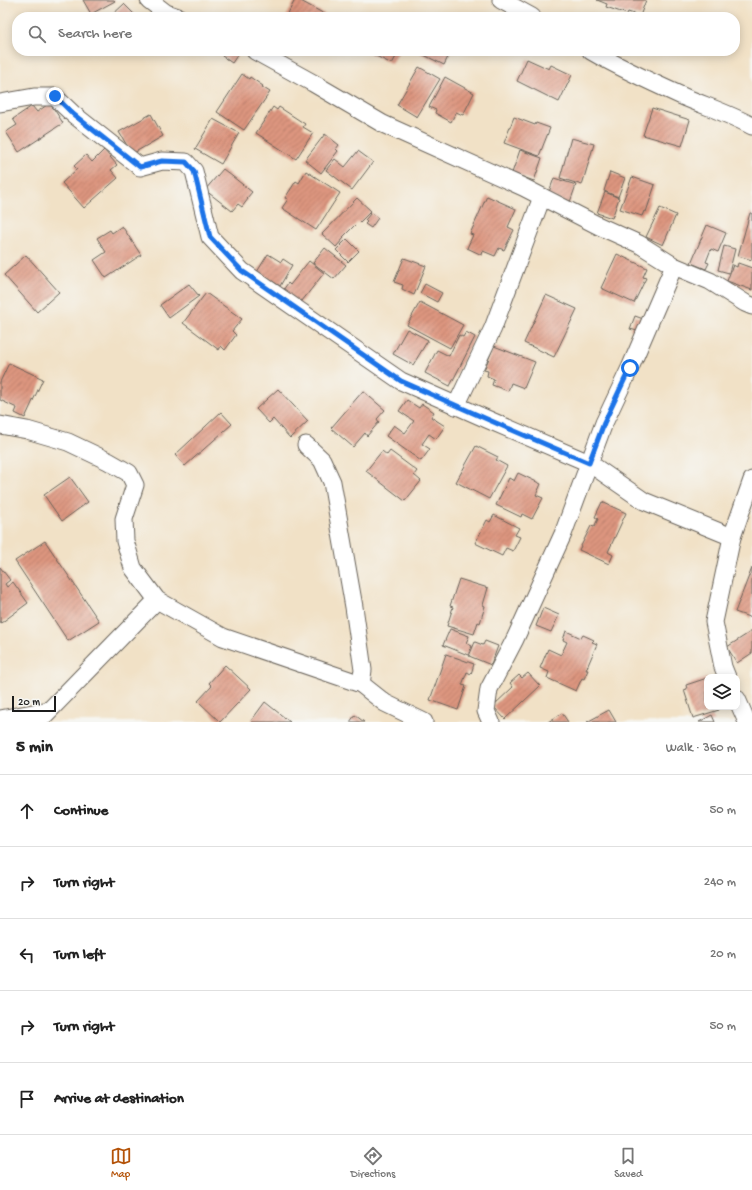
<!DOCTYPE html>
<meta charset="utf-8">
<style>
body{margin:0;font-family:"Gochi Hand",sans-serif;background:#f6f6f6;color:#222}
.controls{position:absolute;right:12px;bottom:12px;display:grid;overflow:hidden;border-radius:8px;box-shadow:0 2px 10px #0003}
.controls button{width:36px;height:36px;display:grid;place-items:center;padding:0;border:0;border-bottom:1px solid #e0e0e0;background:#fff;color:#222;font:20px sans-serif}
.scale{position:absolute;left:12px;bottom:10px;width:44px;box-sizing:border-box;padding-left:4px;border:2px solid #1c1c1c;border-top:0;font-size:11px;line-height:14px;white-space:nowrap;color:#1c1c1c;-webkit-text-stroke:3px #f6f6f2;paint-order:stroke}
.stop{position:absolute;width:12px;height:12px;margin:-9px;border:3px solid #1a73e8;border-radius:50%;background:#fff}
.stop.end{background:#1a73e8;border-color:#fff;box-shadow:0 1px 4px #0008}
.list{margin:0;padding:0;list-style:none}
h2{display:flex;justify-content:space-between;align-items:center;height:52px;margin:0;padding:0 16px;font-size:17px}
h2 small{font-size:13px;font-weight:400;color:#767676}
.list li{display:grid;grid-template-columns:26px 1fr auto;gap:12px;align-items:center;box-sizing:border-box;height:72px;padding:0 16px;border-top:1px solid #e0e0e0}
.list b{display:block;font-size:15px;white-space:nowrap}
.list em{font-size:13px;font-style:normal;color:#767676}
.icon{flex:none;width:22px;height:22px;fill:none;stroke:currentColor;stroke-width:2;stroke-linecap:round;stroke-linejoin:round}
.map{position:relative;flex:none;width:752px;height:722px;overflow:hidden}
.search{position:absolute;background:#fff;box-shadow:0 2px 10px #0003;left:12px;right:12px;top:12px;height:44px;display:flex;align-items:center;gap:10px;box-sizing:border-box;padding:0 14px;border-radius:16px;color:#767676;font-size:15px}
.sheet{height:412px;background:#fff}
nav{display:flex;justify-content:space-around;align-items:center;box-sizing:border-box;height:56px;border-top:1px solid #e0e0e0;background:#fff;font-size:11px;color:#767676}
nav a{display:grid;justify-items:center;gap:2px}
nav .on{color:#b45309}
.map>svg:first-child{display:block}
.building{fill:url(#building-hatch)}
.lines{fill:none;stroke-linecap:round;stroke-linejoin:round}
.minor-casing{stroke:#676158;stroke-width:19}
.minor{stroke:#fff;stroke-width:17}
.route{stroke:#1a73e8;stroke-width:5}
</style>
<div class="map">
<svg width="752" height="722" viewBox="0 0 752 722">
<defs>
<pattern id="building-hatch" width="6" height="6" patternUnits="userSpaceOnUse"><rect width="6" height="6" fill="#dd957f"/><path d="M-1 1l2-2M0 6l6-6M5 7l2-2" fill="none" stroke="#b27967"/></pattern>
</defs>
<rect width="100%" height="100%" fill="#f6f6f2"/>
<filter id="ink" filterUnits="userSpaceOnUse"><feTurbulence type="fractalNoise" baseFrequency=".025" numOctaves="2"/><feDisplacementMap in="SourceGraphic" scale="8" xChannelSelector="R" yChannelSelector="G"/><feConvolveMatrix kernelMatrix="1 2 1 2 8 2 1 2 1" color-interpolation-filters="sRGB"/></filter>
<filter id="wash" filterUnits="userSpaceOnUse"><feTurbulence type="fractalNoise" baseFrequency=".012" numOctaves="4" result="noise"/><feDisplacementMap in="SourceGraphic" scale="16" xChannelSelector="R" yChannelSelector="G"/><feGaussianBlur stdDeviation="0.9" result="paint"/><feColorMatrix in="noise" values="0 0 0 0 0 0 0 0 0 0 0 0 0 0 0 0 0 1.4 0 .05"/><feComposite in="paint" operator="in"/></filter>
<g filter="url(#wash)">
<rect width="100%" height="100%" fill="#f1e1c6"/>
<g id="blocks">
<g class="building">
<polygon points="83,0 114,0 115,1 91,14"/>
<polygon points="295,0 299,0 330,17 286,17"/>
<polygon points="597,0 646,0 640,16 628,12 627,14 606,7 607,4"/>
<polygon points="124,4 137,17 110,17"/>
<polygon points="225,51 233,51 238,54 232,63 222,56"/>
<polygon points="366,51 399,51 392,64"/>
<polygon points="421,51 451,51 444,65 420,53"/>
<polygon points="527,59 549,69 551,65 572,75 559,102 517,81"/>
<polygon points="419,67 440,79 417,117 397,105"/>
<polygon points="242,74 249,79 250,77 263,86 262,87 270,92 244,130 217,112"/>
<polygon points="445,77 474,93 463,115 456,112 451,122 435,113 436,110 429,107"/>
<polygon points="50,103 63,123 19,152 6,132 17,125 13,119 32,106 37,112"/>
<polygon points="273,107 277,110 279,107 305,124 303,127 313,133 296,159 256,133"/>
<polygon points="652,108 690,120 682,146 643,135"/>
<polygon points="151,114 163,136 132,154 119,132"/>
<polygon points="514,117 535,125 536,123 550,128 539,156 504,143"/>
<polygon points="213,119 239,133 221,164 195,149"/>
<polygon points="325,134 339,145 336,149 338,151 321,173 305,160"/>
<polygon points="571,138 594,144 582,185 560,178"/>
<polygon points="104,150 117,165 111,170 118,178 84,208 62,183 77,169 74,166 86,155 92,162"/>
<polygon points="520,150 542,158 534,181 512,173"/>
<polygon points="358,151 373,162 352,190 326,170 335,159 345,167"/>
<polygon points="223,169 252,192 247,198 248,199 242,207 238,204 232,211 205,190"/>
<polygon points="306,171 340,193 316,230 282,208 288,199 285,198 296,181 299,183"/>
<polygon points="610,172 625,178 618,197 604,191"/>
<polygon points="632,177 655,185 646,212 644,211 642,216 620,209"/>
<polygon points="554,178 576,185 569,205 548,195"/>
<polygon points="605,192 619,198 612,218 597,213"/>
<polygon points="487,196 516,209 508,227 514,230 504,250 499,248 495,256 483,251 482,255 467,248 473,235 470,234"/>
<polygon points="357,198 371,211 359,223 358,222 343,237 344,238 336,247 322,234"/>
<polygon points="660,208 676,215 663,245 646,237"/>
<polygon points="371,213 378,218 371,228 365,224 367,222 365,220"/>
<polygon points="750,213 752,213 752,260 738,256"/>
<polygon points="707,225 726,233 718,252 711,249 706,262 709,263 706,269 691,263"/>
<polygon points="122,226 141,255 106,278 94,260 106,252 97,238 110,230 112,233"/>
<polygon points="347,239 359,251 348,262 336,250"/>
<polygon points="724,246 735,249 729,273 718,270"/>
<polygon points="325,248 346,265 334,279 313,263"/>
<polygon points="268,254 281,262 283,259 292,265 280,286 257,272"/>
<polygon points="617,254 647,268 643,277 646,278 634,303 601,288"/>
<polygon points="26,255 59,292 37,312 4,275"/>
<polygon points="404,258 426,266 414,295 402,289 403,285 394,282"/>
<polygon points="309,261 324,273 298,306 281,293 288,283 290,285"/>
<polygon points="738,263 752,268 752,290 727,281 733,265 737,267"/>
<polygon points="189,284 199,296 169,318 160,305"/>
<polygon points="425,284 442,293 437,302 420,293"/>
<polygon points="206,293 242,319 232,331 236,335 225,350 221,346 219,350 183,323"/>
<polygon points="546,295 577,309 554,357 524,343"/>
<polygon points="420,302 463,325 450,348 407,325"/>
<polygon points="635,316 646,320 641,332 630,329"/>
<polygon points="407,329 428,340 413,365 393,354"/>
<polygon points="466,332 475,337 450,386 425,373 437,350 449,356 459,335 463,337"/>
<polygon points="494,346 535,362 524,388 511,383 508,391 492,385 494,379 487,376 488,371 484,370"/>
<polygon points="9,363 43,379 25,418 15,413 17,408 0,400 0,382"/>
<polygon points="278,389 308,421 290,438 273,419 269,423 256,409"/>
<polygon points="363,391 385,410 377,419 379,422 367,436 365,433 353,447 331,428"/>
<polygon points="407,400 419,408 422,404 434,412 431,417 445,426 436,439 429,434 422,444 430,449 421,461 386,436 394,425 405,433 414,421 399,411"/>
<polygon points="221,412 232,424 185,466 175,455"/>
<polygon points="476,446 498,457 496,460 507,466 489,499 456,482"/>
<polygon points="382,451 387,455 390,451 417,471 414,475 421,481 405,501 366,471"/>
<polygon points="518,473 541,484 536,495 543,498 532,519 522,514 521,517 496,505 509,478 514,481"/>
<polygon points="70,477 88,502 62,521 44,495"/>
<polygon points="602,502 626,513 608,552 613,555 609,564 579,550 591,526 594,527 598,519 595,517"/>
<polygon points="494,515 519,528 515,535 520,537 513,551 506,548 502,556 475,543 487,520 490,522"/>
<polygon points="45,541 99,621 68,641 15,561"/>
<polygon points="0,567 10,580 5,584 7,587 13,582 28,603 1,623 0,621"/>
<polygon points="752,568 752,618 735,612"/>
<polygon points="459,579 488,588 483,605 485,606 480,623 478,622 474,634 447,626 453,607 450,606"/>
<polygon points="543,608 559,615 551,632 536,626"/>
<polygon points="450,629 469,636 466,643 472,646 468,655 443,645"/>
<polygon points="566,631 581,638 583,635 594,640 592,642 597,644 586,670 588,670 584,679 582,678 576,691 547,678 549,672 540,668 548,649 561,655 567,642 563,640"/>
<polygon points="752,631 752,653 737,663 727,647"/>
<polygon points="485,641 498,646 491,665 469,656 475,642 483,645"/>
<polygon points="446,654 474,664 471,674 467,672 462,685 466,686 458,710 430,700"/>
<polygon points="225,665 251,689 220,722 198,701 212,686 209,683"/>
<polygon points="528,673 540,686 505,719 493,706 513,687 510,683 519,675 522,678"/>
<polygon points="707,678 707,707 718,707 719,710 693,718 684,690 687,689 686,685"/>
<polygon points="265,702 290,722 252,722 251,721"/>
<polygon points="609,710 616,722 587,722"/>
<polygon points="562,713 568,722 548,722"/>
<polygon points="355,715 364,722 350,722"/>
<polygon points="712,715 715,722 699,722"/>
</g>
</g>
</g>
<g filter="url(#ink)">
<use href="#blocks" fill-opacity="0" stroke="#676158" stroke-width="1"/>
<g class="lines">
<defs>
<g id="minor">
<polyline points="149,0 166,13 178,17"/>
<polyline points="501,0 532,17"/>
<polyline points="255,51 313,83 383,124 523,187 599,226 639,244 674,266 710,281 745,303 752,306"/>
<path d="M 591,51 C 620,68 651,82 682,96 C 705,106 730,114 752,126"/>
<polyline points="0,103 34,97 55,97 73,114 140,167 162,161 186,162 194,171 210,237 242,271 401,381 489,420 589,463 644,501 732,537"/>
<polyline points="456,406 493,328 542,197"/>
<polyline points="0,425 27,430 68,442 108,461 129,473 135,485 124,519 125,541 133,568 157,600 223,637 361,684 385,703 424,722"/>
<polyline points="306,445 322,460 332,482 354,607 363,670 361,684"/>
<polyline points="727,677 723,667 714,622 732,537 752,480"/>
<polyline points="737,699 747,722"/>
<polyline points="0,719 49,710"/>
<polyline points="38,722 157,600"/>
<polyline points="491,722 486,711 489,689 515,639 563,534 604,423 630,368 674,266"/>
</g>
</defs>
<use href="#minor" class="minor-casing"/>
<use href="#minor" class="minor"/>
</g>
</g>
<g class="lines" filter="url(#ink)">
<polyline class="route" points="55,96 73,114 140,167 162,161 186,162 194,171 210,237 242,271 401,381 489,420 589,463 604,423 630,368"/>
</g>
</svg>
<div class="controls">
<button><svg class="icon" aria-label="layers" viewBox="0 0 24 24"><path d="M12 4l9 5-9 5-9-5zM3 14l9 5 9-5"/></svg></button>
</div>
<div class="scale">20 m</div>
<div class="stop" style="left:630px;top:368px"></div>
<div class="stop end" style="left:55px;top:96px"></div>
<div class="search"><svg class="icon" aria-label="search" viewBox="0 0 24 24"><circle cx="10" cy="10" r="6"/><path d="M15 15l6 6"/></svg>Search here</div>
</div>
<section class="sheet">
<h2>5 min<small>Walk · 360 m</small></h2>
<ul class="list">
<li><svg class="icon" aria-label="ahead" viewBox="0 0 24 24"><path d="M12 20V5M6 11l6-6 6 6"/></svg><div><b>Continue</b></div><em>50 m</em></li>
<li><svg class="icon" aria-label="right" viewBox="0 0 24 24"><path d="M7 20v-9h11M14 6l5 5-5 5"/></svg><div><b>Turn right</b></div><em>240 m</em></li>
<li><svg class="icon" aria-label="left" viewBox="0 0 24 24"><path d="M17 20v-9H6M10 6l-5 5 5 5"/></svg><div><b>Turn left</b></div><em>20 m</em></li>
<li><svg class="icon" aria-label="right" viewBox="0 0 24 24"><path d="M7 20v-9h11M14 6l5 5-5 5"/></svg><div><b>Turn right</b></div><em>50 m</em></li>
<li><svg class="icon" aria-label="arrive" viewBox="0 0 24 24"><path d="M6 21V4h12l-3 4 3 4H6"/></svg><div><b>Arrive at destination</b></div></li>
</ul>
</section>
<nav>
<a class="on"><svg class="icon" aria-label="map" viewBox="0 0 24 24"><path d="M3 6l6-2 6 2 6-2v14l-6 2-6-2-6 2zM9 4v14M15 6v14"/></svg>Map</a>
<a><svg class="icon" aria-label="directions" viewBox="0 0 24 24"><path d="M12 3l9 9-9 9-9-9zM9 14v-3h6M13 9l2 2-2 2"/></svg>Directions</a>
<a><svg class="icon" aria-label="saved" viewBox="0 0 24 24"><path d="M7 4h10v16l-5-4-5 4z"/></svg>Saved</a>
</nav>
